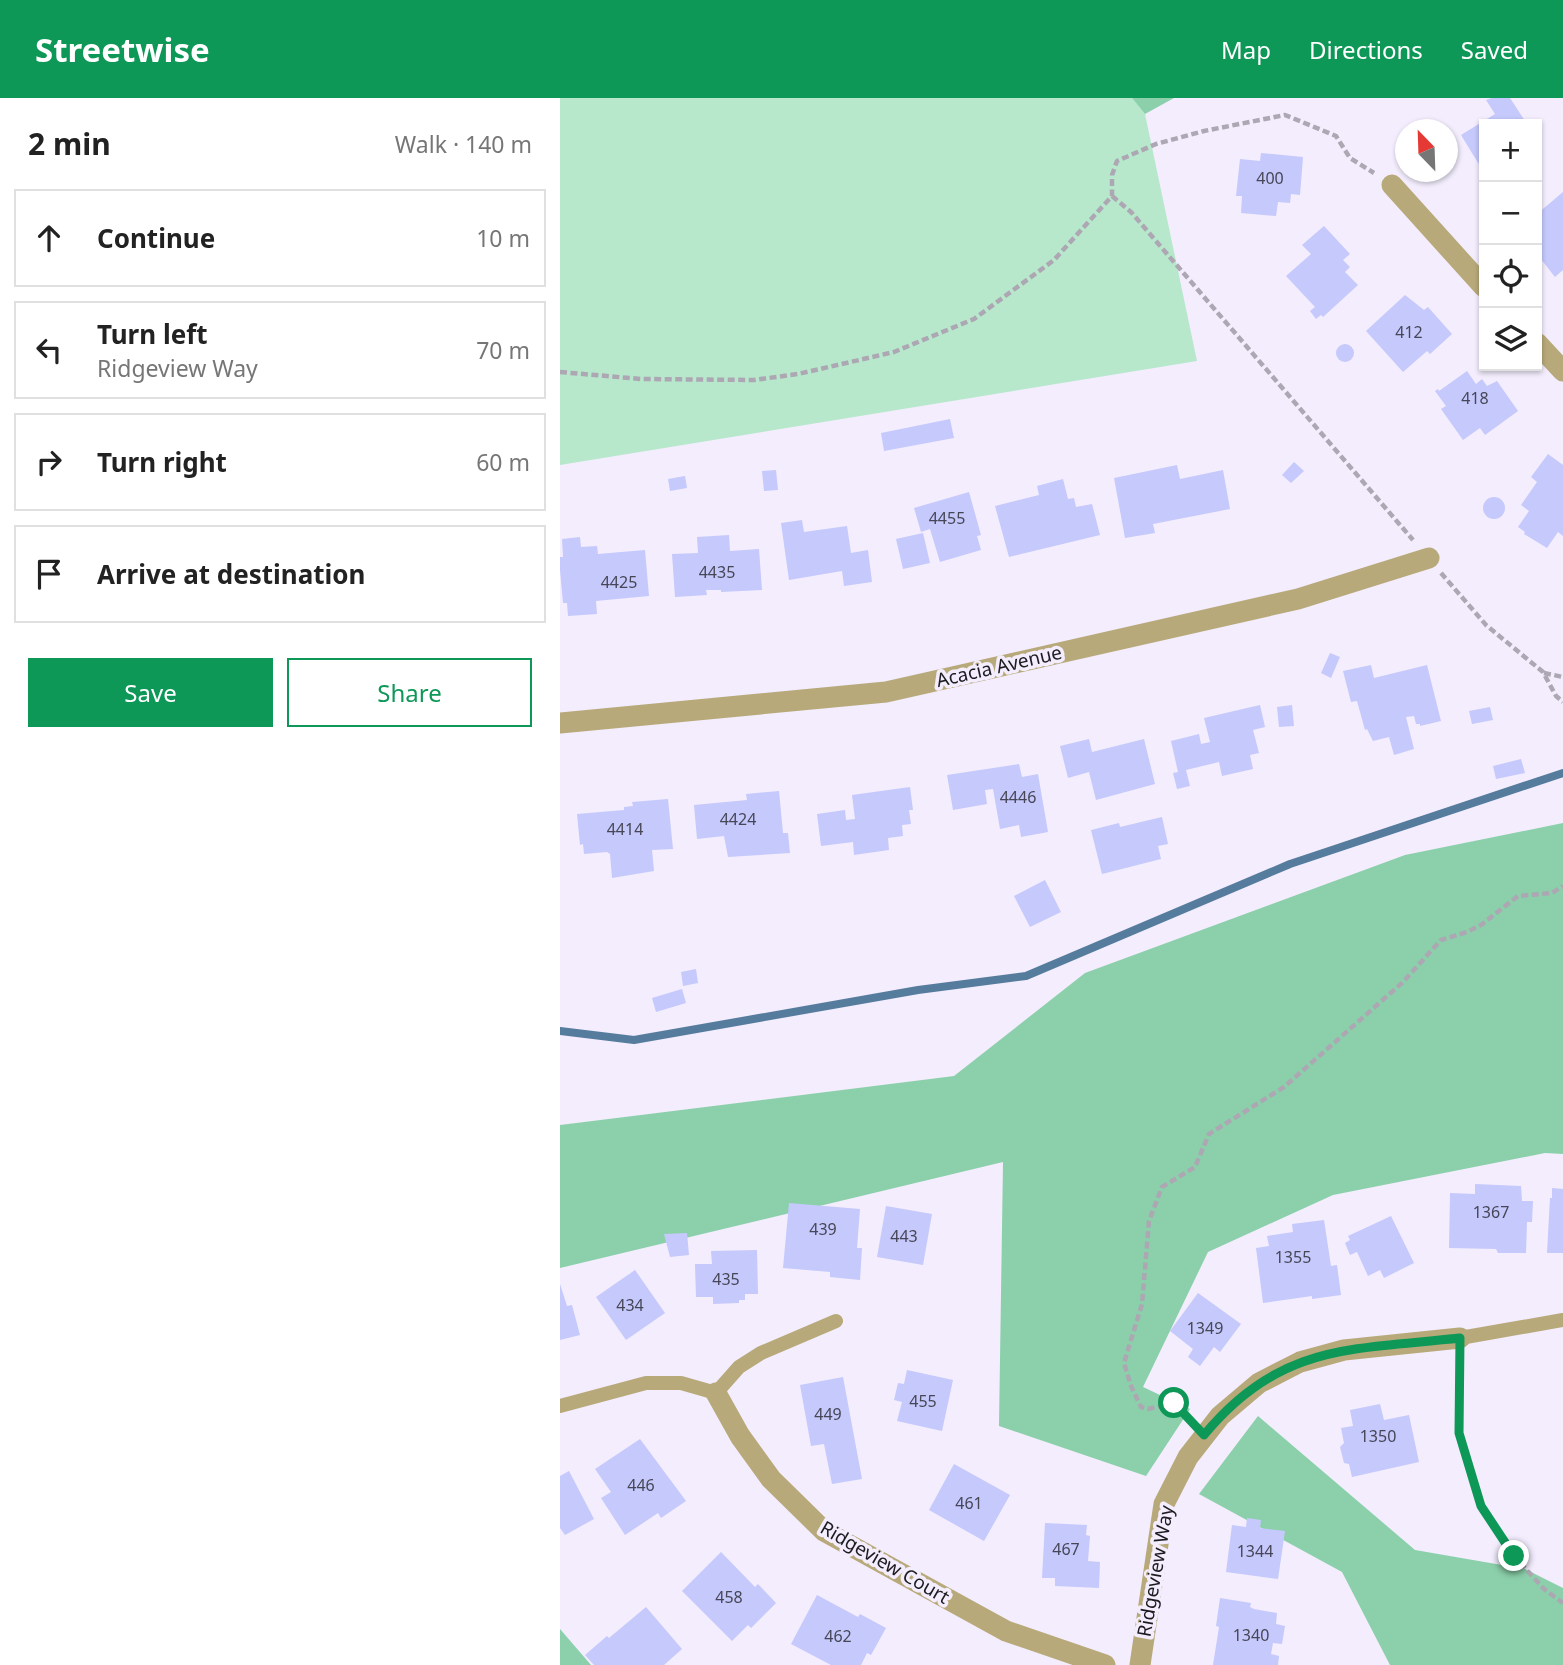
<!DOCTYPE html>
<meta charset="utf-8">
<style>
body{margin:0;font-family:"Noto Sans",sans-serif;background:#f2f2f2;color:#222}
.controls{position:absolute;right:21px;top:21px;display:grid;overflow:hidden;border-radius:0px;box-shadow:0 2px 5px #0004}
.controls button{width:63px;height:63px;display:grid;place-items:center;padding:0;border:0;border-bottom:2px solid #e0e0e0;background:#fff;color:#222;font:35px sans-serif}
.compass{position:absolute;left:835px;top:21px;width:63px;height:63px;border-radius:50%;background:#fff;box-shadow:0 2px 5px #0004;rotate:337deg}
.stop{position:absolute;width:21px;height:21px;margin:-16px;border:5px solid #0e9858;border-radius:50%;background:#fff}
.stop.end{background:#0e9858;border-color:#fff;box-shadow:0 2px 7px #0008}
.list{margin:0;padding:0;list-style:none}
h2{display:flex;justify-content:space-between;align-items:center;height:91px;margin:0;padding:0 28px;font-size:30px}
h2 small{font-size:23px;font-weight:400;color:#767676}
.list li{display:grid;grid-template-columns:46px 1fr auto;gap:21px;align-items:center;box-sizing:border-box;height:98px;margin:0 14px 14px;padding:0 14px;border:2px solid #e0e0e0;border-radius:0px}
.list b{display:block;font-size:26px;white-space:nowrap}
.list p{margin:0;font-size:23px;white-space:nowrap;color:#767676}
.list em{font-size:23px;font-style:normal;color:#767676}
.actions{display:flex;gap:14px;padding:21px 28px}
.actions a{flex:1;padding:16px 0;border:2px solid #0e9858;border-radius:0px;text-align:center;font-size:24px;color:#0e9858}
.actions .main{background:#0e9858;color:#fff}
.icon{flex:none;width:38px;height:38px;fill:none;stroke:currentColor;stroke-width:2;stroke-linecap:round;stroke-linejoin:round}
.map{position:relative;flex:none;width:1003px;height:1567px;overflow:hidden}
header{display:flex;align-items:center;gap:42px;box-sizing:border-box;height:98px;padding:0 35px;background:#0e9858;color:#fff}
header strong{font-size:33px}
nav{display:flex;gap:38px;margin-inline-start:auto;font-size:24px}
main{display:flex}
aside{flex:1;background:#fff}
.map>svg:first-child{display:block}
.green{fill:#b7e8cc}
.forest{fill:#8bd0aa}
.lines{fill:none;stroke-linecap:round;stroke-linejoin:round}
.stream{stroke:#567c9d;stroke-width:8}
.building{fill:#c5c9fc}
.path{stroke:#aca7b3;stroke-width:4.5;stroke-dasharray:7 3.5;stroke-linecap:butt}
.service{stroke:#b7a979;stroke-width:14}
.minor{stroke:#b7a979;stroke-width:21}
.route{stroke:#0e9858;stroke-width:9}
.labels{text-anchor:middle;stroke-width:7;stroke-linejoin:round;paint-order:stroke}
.number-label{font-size:16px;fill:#474657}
.street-label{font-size:19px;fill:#1d1b20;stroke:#f3edfd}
</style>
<header>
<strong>Streetwise</strong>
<nav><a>Map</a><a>Directions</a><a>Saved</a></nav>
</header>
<main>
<aside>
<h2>2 min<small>Walk · 140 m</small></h2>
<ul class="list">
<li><svg class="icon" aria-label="ahead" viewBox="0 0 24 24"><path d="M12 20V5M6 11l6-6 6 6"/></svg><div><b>Continue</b></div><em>10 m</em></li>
<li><svg class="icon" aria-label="left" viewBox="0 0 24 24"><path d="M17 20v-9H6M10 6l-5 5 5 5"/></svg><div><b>Turn left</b><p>Ridgeview Way</p></div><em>70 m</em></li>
<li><svg class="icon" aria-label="right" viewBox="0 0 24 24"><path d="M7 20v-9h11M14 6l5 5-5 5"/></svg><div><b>Turn right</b></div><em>60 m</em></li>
<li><svg class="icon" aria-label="arrive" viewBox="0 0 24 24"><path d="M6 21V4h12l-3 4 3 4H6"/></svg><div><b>Arrive at destination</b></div></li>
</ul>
<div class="actions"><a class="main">Save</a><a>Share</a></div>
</aside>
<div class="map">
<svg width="1003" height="1567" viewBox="0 0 1003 1567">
<rect width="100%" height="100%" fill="#f3edfd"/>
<polygon class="green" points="0,0 572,0 585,16 637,263 0,367"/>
<g class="forest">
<polygon points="572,0 614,0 585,16"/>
<polygon points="1003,725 1003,1056 985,1055 773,1097 648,1154 583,1289 630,1311 586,1378 439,1328 443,1064 0,1170 0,1027 394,978 525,875 845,757"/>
<polygon points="698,1318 855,1452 965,1471 1003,1490 1003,1567 830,1567 782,1474 639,1396"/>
<polygon points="0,1531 31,1567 0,1567"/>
</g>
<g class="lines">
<polyline class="stream" points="0,933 74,942 358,892 466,878 730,766 1003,675"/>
</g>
<g class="building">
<polygon points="932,0 950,0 967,26 924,26 924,66 920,68 901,37 935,16 926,2"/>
<polygon points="701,55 743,59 740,97 731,96 730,105 718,104 716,118 681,115 682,98 676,98 680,61 700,63"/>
<polygon points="1003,94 1003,172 995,179 977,156 977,116"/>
<polygon points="764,128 790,156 783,162 790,169 785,174 798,187 763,219 761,217 756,221 750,213 755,209 726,178 751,156 742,147"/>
<polygon points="845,197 864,212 868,209 892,236 870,256 867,253 843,274 806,233"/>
<circle cx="785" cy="255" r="9"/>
<polygon points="907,273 916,286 922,281 927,288 937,283 958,313 925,337 920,330 903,342 881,311 886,308 875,293 878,291 879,293"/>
<polygon points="390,321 394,340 324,353 321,335"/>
<polygon points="988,356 1003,367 1003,438 998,434 987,450 964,436 965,434 958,429 969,413 961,407 977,384 971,379"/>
<polygon points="734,364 744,373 731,385 722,377"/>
<polygon points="617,367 620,381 663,372 670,411 593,426 595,435 565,440 554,380"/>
<polygon points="216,372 218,392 204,393 202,373"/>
<polygon points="125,378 127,390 110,393 108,381"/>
<polygon points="503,381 508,401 514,400 516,409 532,406 540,437 449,459 435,408 479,397 477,388"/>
<polygon points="409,394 421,437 417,438 421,452 380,464 370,431 361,434 354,410"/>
<circle cx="934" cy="410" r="11"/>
<polygon points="242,422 244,434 287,428 291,455 308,452 312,484 284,488 282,473 229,482 221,425"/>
<polygon points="363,435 370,465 343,471 336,441"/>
<polygon points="169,437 170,453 199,451 202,492 161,494 161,492 146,492 147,497 115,499 112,456 138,455 137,439"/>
<polygon points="20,439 21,449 37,448 38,456 85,452 89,498 36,503 37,516 8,518 7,505 3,505 0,472 0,459 3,459 2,441"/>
<polygon points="770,555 780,559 771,580 761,575"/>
<polygon points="811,567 814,580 867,567 881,623 860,628 860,626 856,626 854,618 846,619 854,651 834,657 829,639 813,643 807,631 805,632 797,603 791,604 783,573"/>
<polygon points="700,607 705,629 693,632 699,655 690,657 693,671 662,678 659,664 626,672 630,688 617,691 613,675 618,674 611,643 639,636 641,646 650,644 644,620"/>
<polygon points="732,607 734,628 719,629 717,609"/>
<polygon points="930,609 933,622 912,626 909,613"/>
<polygon points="529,641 532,654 584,641 595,686 536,702 529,674 508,680 500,648"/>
<polygon points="961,661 965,675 936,681 933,668"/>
<polygon points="459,666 462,679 478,676 488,734 461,739 459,727 440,731 433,691 425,692 427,706 393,712 387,677"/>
<polygon points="350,689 353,712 349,712 351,726 342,727 343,738 328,740 329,752 294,757 293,744 261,748 257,716 285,712 286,722 295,721 292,697"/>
<polygon points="219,693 223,735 228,735 230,755 168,759 164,738 137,741 134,707 187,702 186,696"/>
<polygon points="108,701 113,751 92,752 94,773 52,780 50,756 47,754 24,756 23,746 20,747 17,716 64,712 64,709 73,708 72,704"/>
<polygon points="602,719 608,746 598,748 601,761 542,776 531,732 559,725 560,729"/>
<polygon points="485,782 501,814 470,829 454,798"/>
<polygon points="136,871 138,885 123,888 121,874"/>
<polygon points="122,891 126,905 96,914 92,900"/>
<polygon points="915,1086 961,1088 962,1103 973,1103 972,1124 967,1124 966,1155 938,1155 936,1151 889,1150 890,1095 915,1096"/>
<polygon points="992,1090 1003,1091 1003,1155 987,1155 990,1100 992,1100"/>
<polygon points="229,1105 300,1111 297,1150 302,1150 300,1182 270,1179 270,1174 223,1170"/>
<polygon points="326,1108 372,1116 363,1167 317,1159"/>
<polygon points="831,1118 854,1165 824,1180 820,1172 808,1178 797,1154 790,1157 785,1145 790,1142 788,1138"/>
<polygon points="764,1122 771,1168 777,1167 781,1197 752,1201 752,1198 703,1205 696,1150 709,1148 707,1138 733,1134 732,1126"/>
<polygon points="127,1135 129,1157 110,1159 104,1136"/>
<polygon points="197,1152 198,1196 185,1196 185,1202 179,1202 179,1205 153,1206 153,1199 136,1199 135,1166 152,1166 151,1153"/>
<polygon points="75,1172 105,1215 66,1242 36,1199"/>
<polygon points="0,1186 7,1208 12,1207 20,1237 0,1242"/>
<polygon points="638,1195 681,1226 660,1254 654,1249 640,1268 628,1259 633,1251 610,1233"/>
<polygon points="347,1272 393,1282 382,1333 337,1323 342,1304 334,1302 338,1285 344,1286"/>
<polygon points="283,1279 302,1381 272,1386 264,1346 251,1348 240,1287"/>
<polygon points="820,1306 824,1322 849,1317 859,1364 792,1379 789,1366 784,1365 780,1349 784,1345 781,1330 793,1328 790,1312"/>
<polygon points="80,1341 126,1403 101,1420 98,1415 65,1437 41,1400 51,1394 35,1371"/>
<polygon points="394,1366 450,1397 424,1443 369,1412"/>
<polygon points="9,1373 34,1421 5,1437 0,1430 0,1378"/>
<polygon points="687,1420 701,1422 700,1430 725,1433 718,1481 666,1474 672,1427 686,1429"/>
<polygon points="485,1425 527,1427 526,1437 530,1438 528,1463 540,1464 539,1490 495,1488 495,1480 482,1480"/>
<polygon points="161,1454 195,1489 198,1486 216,1505 191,1530 188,1527 172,1543 122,1493"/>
<polygon points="257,1497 298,1519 300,1516 326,1530 311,1557 307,1555 301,1567 271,1567 231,1546"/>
<polygon points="660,1500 691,1505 690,1509 694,1511 717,1515 716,1526 725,1528 722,1546 713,1545 711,1556 719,1558 718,1567 653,1567 659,1529 656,1528"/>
<polygon points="86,1509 122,1551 104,1567 34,1567 25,1557 47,1538 49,1540"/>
</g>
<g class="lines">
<g class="path">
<polyline points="552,98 571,114 853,442"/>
<polyline points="0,274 81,281 194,282 238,276 334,254 414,221 494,162 552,98 552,77 557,63 596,46 644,33 725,17 776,38 790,60 814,75"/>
<polyline points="881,475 926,527 983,574 996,598 1003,604"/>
<polyline points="984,575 1003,579"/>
<polyline points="900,1260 899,1335 921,1408 954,1458 984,1491 1003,1505"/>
<polyline points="629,1321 614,1305 588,1311 581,1309 571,1288 564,1265 582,1206 589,1123 602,1089 635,1069 649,1036 724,989 842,885 881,842 907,834 921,827 958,798 992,795 1003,788"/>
</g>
<g class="service">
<polyline points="900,1240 1003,1222"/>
<polyline points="0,1308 86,1285 121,1285 156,1295 179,1269 201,1255 276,1223"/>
</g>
<g class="minor">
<polyline points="832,87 924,189"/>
<polyline points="977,245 1003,273"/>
<polyline points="0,625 326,594 738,501 869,460"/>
<polyline points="156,1295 180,1338 211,1381 264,1433 446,1533 545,1567"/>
<polyline points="580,1567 604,1406 628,1359 660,1318 699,1285 740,1264 784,1252 900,1240"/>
</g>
</g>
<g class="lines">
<path class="route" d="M 614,1305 L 644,1337 C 720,1245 791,1252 900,1240 L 899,1335 L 921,1408 L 954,1458"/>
</g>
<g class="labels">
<g class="number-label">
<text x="710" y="86">400</text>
<text x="849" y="240">412</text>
<text x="915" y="306">418</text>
<text x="387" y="426">4455</text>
<text x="157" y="480">4435</text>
<text x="59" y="490">4425</text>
<text x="458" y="705">4446</text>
<text x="178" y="727">4424</text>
<text x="65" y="737">4414</text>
<text x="931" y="1120">1367</text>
<text x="263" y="1137">439</text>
<text x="344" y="1144">443</text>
<text x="733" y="1165">1355</text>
<text x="166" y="1187">435</text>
<text x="70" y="1213">434</text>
<text x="645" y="1236">1349</text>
<text x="363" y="1309">455</text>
<text x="268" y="1322">449</text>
<text x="818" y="1344">1350</text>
<text x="81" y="1393">446</text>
<text x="409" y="1411">461</text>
<text x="506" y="1457">467</text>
<text x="695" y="1459">1344</text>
<text x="169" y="1505">458</text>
<text x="691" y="1543">1340</text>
<text x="278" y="1544">462</text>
</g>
<g class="street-label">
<text transform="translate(439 568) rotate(-13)" y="7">Acacia Avenue</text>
<text transform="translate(325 1464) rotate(30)" y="7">Ridgeview Court</text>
<text transform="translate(595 1473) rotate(-80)" y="7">Ridgeview Way</text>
</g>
</g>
</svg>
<div class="controls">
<button>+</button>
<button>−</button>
<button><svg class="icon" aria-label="locate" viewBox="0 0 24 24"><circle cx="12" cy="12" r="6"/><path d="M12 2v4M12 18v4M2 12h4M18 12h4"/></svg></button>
<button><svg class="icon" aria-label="layers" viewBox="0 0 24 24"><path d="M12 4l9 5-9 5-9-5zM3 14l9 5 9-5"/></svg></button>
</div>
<svg class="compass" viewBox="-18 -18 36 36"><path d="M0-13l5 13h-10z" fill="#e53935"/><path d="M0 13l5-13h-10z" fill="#767676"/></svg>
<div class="stop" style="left:614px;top:1305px"></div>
<div class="stop end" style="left:954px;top:1458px"></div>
</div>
</main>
